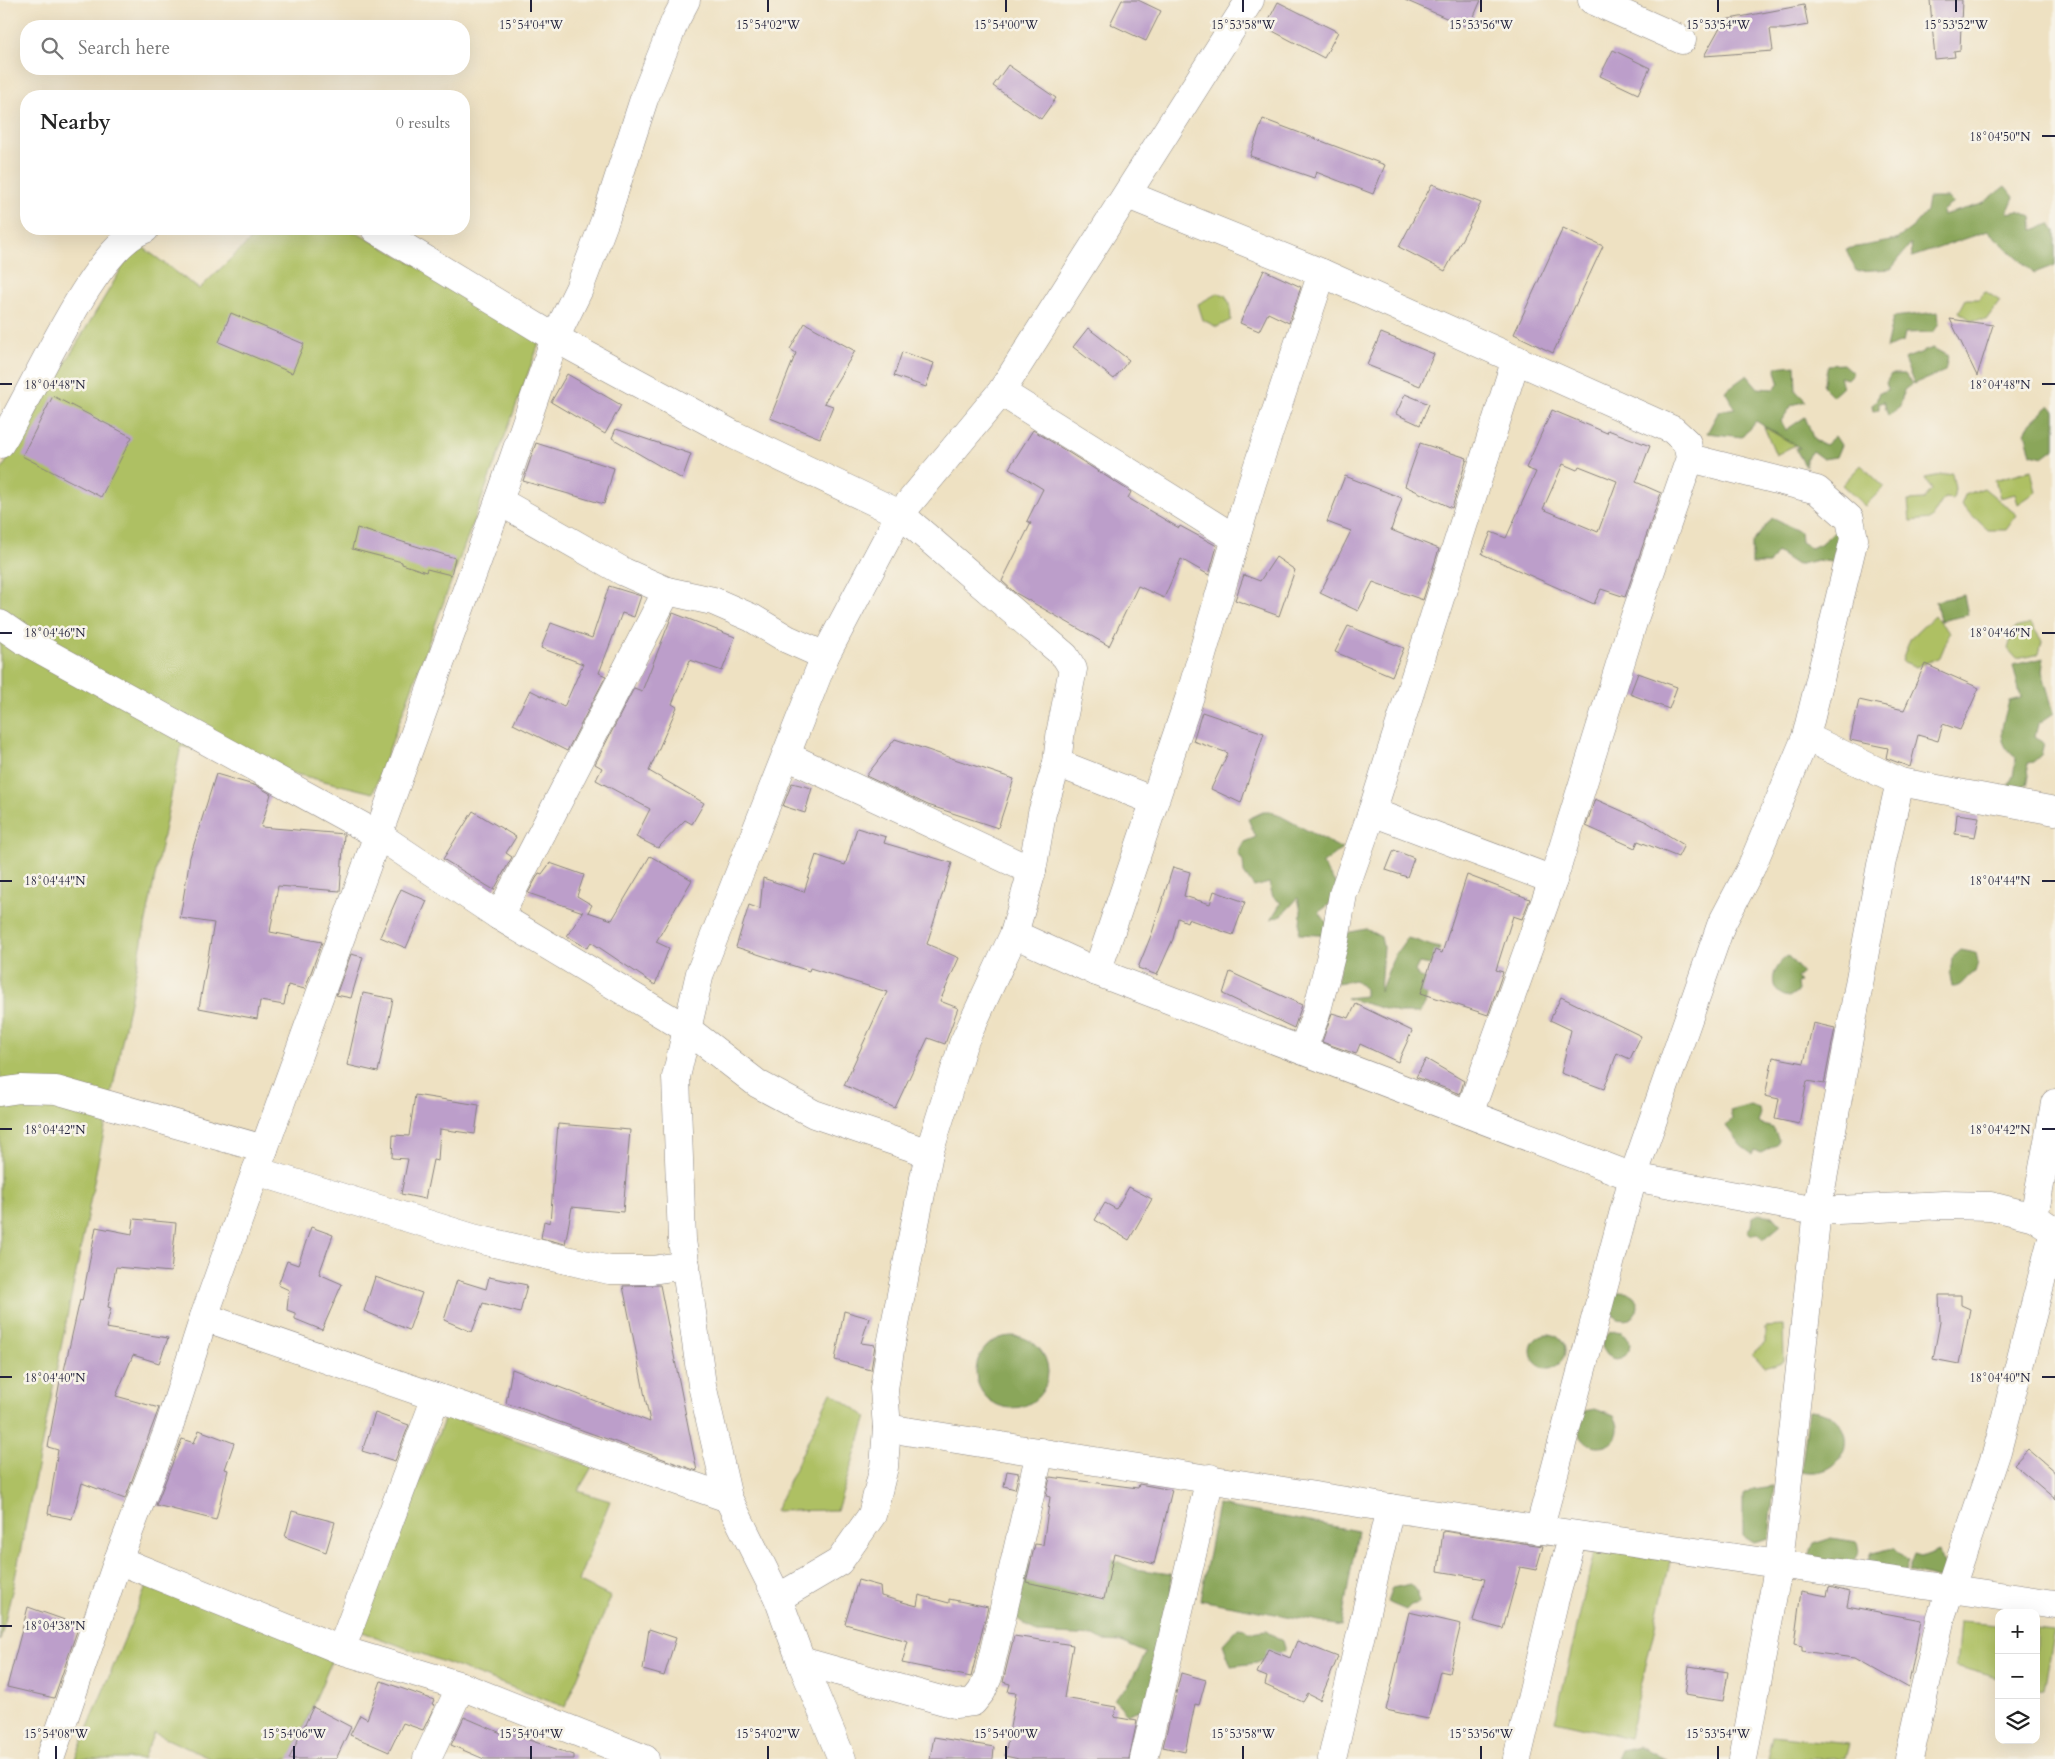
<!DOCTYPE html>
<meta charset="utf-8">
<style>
body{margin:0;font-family:Cardo,serif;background:#f6f6f6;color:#222}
.controls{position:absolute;right:15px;bottom:15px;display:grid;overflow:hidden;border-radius:10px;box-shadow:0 5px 20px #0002}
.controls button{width:45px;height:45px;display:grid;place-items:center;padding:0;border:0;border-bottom:1px solid #e0e0e0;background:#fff;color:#222;font:25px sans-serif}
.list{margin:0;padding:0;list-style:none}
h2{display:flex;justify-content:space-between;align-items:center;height:65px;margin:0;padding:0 20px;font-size:21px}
h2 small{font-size:16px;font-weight:400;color:#767676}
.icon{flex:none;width:28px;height:28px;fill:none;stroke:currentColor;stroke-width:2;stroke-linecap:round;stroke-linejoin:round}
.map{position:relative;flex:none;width:2055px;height:1759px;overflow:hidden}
.search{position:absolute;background:#fff;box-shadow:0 5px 20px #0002;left:20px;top:20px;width:450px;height:55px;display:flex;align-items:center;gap:12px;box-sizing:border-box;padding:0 18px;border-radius:20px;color:#767676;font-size:19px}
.panel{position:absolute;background:#fff;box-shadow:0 5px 20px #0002;left:20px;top:90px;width:450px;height:145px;border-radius:20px}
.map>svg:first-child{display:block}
.green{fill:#aec064;stroke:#687150}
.forest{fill:#8aa65a;stroke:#56644a}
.building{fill:#bc9eca;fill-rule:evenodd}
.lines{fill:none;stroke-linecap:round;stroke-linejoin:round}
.minor-casing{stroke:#88827e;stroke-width:29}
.minor{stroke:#fff;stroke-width:28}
.ticks{fill:none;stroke:#22223b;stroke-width:2}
.ticks-label{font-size:12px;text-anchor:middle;fill:#22223b;stroke:#f7f3e8;stroke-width:5;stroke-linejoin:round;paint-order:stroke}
</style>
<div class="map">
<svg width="2055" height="1759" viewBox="0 0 2055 1759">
<rect width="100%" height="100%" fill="#f7f3e8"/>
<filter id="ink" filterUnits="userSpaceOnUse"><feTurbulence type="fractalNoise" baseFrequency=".02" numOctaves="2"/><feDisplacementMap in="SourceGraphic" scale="10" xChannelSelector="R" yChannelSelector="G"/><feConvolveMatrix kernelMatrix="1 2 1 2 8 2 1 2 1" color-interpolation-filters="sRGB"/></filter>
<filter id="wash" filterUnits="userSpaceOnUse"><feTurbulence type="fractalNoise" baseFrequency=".0096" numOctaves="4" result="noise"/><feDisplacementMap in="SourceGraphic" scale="20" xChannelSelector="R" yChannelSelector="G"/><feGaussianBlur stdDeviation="1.12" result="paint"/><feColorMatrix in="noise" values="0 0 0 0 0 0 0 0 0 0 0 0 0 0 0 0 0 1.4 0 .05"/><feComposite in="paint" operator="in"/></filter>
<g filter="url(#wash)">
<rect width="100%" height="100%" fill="#eee1c2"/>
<g class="green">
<polygon points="262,229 349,229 543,333 373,793 181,746 14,1583 0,1641 0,472 137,243 199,289"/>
<polygon points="1985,291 2000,301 1986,320 1971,320 1959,312 1966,299 1979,299"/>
<polygon points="1218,293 1225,295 1230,304 1231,320 1217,327 1203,320 1198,304"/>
<polygon points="1764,427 1795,445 1776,455"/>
<polygon points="1861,465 1884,487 1865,506 1842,485"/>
<polygon points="2031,470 2036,492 2018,504 2015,494 2000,498 1995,480"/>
<polygon points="1952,473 1955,489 1953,499 1944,498 1931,519 1910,521 1908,501 1923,500 1932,490 1925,478"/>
<polygon points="1984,488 2017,515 2006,530 1988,530 1961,505 1965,495"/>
<polygon points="1934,616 1950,633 1940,657 1916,667 1902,661 1910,639"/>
<polygon points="2031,624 2042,641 2039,654 2017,659 2008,649 2014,628"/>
<polygon points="1783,1326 1784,1361 1765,1368 1753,1354 1765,1343 1765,1327"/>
<polygon points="831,1392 867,1417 837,1510 775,1511"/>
<polygon points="446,1415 592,1467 578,1491 610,1501 578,1581 611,1597 565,1707 360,1631"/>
<polygon points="1597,1540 1671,1557 1629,1738 1555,1721"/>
<polygon points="148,1582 336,1651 290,1759 211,1759 154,1733 143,1759 75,1759"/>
<polygon points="1960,1622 1999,1625 1999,1678 1956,1666"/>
<polygon points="2036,1628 2055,1630 2044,1690 2036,1688"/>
<polygon points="1772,1736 1849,1744 1845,1759 1767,1759"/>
</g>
<g class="forest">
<polygon points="2005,186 2014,197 2007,213 2018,211 2032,217 2033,230 2050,224 2055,232 2055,265 2034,273 1988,231 1912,257 1911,244 1891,269 1856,271 1846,249 1896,240 1914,226 1926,212 1928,198 1948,198 1953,203 1942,211 1943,215 1982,204"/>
<polygon points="1938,312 1939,323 1934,332 1905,333 1903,342 1886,348 1893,317"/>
<polygon points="1933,348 1948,356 1945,371 1914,384 1904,359"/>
<polygon points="1843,364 1853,373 1847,379 1840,377 1843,387 1833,396 1823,386 1828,365"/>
<polygon points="1795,365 1796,391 1806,401 1792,405 1781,421 1786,430 1805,417 1814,440 1825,445 1835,436 1841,445 1836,457 1823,459 1812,451 1806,459 1806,467 1795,448 1800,448 1756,421 1742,437 1707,433 1719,411 1735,408 1725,391 1747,375 1758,388 1774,389 1779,382 1775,367"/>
<polygon points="1891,374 1905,374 1912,384 1904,390 1900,407 1888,416 1884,402 1879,403 1879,410 1873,411 1872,405 1877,399 1878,394 1888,389 1886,383"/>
<polygon points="2050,405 2055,411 2055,448 2043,457 2031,454 2025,432 2031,422"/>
<polygon points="1772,518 1800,532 1801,542 1811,548 1820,544 1835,531 1845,533 1839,563 1817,560 1797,565 1777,552 1769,564 1752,564 1752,543"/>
<polygon points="1964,595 1968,615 1940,621 1936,601"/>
<path d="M 2044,658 L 2042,671 L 2054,713 L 2038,724 L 2035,736 L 2044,743 L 2041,755 L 2033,762 L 2027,763 L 2029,776 L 2027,785 L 2017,791 L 2008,786 L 2013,776 L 2016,758 C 1994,741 2003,724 2009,701 L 2021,698 L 2013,665 Z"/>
<polygon points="1263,812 1273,812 1342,849 1322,864 1343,894 1319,912 1336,936 1299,934 1301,912 1298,898 1283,914 1271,919 1281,903 1273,897 1269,883 1254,887 1244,873 1243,861 1238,853 1244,842 1256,837 1248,819"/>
<path d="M 1366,929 L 1381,937 L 1383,947 L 1380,992 L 1394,956 L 1407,938 C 1419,940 1428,946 1440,948 L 1437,966 L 1419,963 L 1415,971 L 1419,978 L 1430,980 L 1425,1005 L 1419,1013 L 1399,1013 L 1346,998 L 1365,996 L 1365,989 L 1355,980 L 1337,983 L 1346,933 Z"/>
<path d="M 1961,950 L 1976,953 L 1978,962 L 1975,972 C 1966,975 1963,988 1952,987 L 1950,975 L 1952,958 Z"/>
<path d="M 1788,956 L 1803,973 L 1797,978 L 1800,982 L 1797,983 L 1798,991 L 1789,997 C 1765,993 1772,965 1788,956 Z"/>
<polygon points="1750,1105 1759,1108 1761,1113 1758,1123 1773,1128 1779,1140 1776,1145 1761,1153 1755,1150 1752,1154 1741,1146 1726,1126 1732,1119 1730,1111"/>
<polygon points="1758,1214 1773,1216 1781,1225 1763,1240 1758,1234 1752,1235 1747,1231 1751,1226 1752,1217"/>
<circle cx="1624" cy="1306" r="14"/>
<circle cx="1616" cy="1345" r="14"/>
<circle cx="1548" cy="1351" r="17"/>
<circle cx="1012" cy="1372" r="36"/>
<path d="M 1595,1409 L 1614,1416 C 1631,1443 1590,1462 1578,1431 L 1584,1411 Z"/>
<path d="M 1809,1410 C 1863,1412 1854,1483 1801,1472 Z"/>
<polygon points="1774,1486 1769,1539 1754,1543 1743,1536 1743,1495 1752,1489"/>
<polygon points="1218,1505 1358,1531 1341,1626 1200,1600"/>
<polygon points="1832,1538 1857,1542 1859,1553 1847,1574 1812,1563 1809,1553 1813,1544"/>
<polygon points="1894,1548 1908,1562 1904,1573 1866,1568 1872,1553"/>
<polygon points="1940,1550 1947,1574 1943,1581 1908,1571 1914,1555 1921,1557"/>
<polygon points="1112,1559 1135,1569 1171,1574 1172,1593 1162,1703 1127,1714 1114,1699 1128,1686 1146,1653 1121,1642 1103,1641 1094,1636 1037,1633 1016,1618 1025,1562 1082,1598"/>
<polygon points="1411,1584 1418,1592 1419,1603 1411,1605 1406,1610 1387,1602 1392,1588"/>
<polygon points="1238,1628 1246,1629 1250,1632 1266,1630 1282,1641 1285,1651 1257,1663 1231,1666 1223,1644"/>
<path d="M 1638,1746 C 1649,1749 1655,1756 1666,1759 L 1618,1759 L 1622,1750 Z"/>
</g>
<g id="blocks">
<g class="building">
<polygon points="1122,0 1138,0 1161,11 1146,41 1110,24"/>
<polygon points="1405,0 1481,0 1469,28"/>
<polygon points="1930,0 1962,0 1960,50 1954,51 1955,57 1935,59"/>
<polygon points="1278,2 1338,32 1324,58 1265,27"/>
<polygon points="1804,5 1808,25 1785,29 1770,29 1773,51 1704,56 1724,20"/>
<polygon points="1613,50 1650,68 1638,94 1600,76"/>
<polygon points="1008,65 1056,98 1041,119 993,86"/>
<polygon points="1263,119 1385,165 1373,194 1316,172 1314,178 1250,156"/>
<polygon points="1432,184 1481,203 1445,271 1399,247"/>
<polygon points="1563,228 1603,246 1553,353 1514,334"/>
<polygon points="1264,270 1301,287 1289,323 1268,313 1259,331 1240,323"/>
<polygon points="231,313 304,344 292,373 219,342"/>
<polygon points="1950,319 1993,325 1977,376"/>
<polygon points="805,323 855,351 824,403 833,406 820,438 770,418 796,353 790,349"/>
<polygon points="1088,328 1129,360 1114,379 1073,347"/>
<polygon points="1381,333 1434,354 1420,386 1367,365"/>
<polygon points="902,352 934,363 926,387 894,376"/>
<polygon points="567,374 621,405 605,434 551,402"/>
<polygon points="1405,394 1429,404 1420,425 1396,414"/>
<polygon points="53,396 132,437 101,497 22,456"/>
<path d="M 1552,410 L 1607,433 L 1608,430 L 1650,446 L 1636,482 L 1661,493 L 1625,597 L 1601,589 L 1594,604 L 1482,554 L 1491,532 L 1506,538 L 1536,472 L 1526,468 ZM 1563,464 L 1577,470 L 1579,466 L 1617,481 L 1598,532 L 1543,509 Z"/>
<polygon points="616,429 691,454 682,479 612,438"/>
<polygon points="1033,430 1131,492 1128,498 1179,528 1180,526 1217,546 1209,575 1181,559 1164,598 1138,586 1109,646 1014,592 1002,581 1031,523 1027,521 1043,489 1009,468"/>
<polygon points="536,443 614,468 604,504 523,481"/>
<polygon points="1420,443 1467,458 1452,508 1405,486"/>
<polygon points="1345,476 1402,498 1391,530 1439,549 1423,600 1373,582 1358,611 1320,593 1351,531 1327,522"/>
<polygon points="357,528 455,558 451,575 427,569 426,572 402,564 402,562 352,549"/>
<polygon points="1276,557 1295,570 1279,616 1235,600 1244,575 1260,581"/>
<polygon points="609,586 641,596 634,617 622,613 599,673 606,676 567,751 513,724 530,690 564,707 583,664 541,648 551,623 592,638"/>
<polygon points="673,613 735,637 722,671 690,660 672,704 677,707 649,771 704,803 692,824 685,820 658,848 636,837 650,809 596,780 602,768 595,764 634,688 642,691"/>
<polygon points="1348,626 1404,648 1392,676 1335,652"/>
<polygon points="1925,664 1979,688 1960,730 1943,724 1938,741 1918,735 1910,767 1886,758 1888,748 1850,740 1859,700 1904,710"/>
<polygon points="1638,673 1677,687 1669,709 1630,694"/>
<polygon points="1202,712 1264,733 1241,803 1211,789 1228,753 1193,741"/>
<polygon points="895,739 1014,779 998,828 928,805 866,776"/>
<polygon points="216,774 257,786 271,794 261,827 344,834 340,891 278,886 270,932 322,942 305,989 288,985 284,1005 260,1001 257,1019 199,1008 214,923 180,918 190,857"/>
<polygon points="792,783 812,788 805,813 783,806"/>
<polygon points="1595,799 1647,822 1684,845 1678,857 1638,841 1635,848 1586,826"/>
<polygon points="473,811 516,837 506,853 512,857 494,890 443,859"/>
<polygon points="1957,814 1979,817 1975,837 1955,834"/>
<polygon points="857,828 886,837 884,843 952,863 927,944 959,958 940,1001 958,1008 945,1044 928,1038 895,1108 844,1085 887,992 810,968 809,971 736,947 749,905 760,909 763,878 804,892 816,855 845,865"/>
<polygon points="1394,850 1414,858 1407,877 1386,870"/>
<polygon points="650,856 692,880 656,942 669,948 655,985 591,942 587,948 567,936 583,912 528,893 539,873 542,874 550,863 584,875 577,896 592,905 588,912 612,920"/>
<polygon points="1173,867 1190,872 1184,896 1210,904 1214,891 1245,902 1233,935 1188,919 1187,922 1178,918 1173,939 1157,975 1138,968 1152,933"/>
<polygon points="1467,875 1530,899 1522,919 1513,916 1496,970 1503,972 1488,1015 1421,993 1435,950 1442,953"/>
<polygon points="401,889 427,901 406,948 380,937"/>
<polygon points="351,954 363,957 351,998 336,995"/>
<polygon points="1230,972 1302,1005 1294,1028 1223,994"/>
<polygon points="363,993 393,999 378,1072 347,1065"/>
<polygon points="1561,997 1641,1036 1630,1059 1617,1053 1604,1089 1561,1073 1571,1030 1550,1020"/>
<polygon points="1356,1004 1412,1031 1398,1062 1360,1044 1356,1054 1322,1042 1332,1013 1349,1018"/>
<polygon points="1813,1023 1835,1028 1824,1084 1807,1081 1799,1124 1775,1119 1779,1099 1765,1096 1773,1057 1804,1063"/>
<polygon points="1426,1059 1464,1081 1460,1094 1416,1077"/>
<polygon points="415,1095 479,1105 475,1134 440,1129 438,1161 433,1160 425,1199 401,1194 408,1159 392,1158 393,1135 409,1136"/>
<polygon points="558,1124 630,1130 623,1212 572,1207 565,1244 541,1238 544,1221 550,1223"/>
<polygon points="1129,1187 1152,1199 1129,1240 1095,1220 1105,1203 1116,1209"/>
<polygon points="134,1219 176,1223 171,1272 116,1267 108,1307 111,1308 106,1328 168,1338 159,1363 133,1355 116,1396 159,1408 125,1499 82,1483 72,1519 48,1514 58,1450 48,1447 61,1375 63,1375 80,1300 82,1301 96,1227 132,1234"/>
<polygon points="311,1227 333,1235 319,1274 342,1284 322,1330 295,1319 295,1313 287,1310 289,1290 278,1285 287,1261 298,1265"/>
<polygon points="375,1277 422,1293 409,1330 364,1311"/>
<polygon points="489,1277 527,1285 520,1313 483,1303 472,1332 444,1320 457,1280 486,1289"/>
<polygon points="660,1285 697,1471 506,1403 512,1369 650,1422 623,1286"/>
<polygon points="1939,1295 1961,1295 1961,1305 1970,1309 1959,1364 1933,1359 1940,1322"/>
<polygon points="844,1311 869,1318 861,1343 875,1345 871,1370 835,1360"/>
<polygon points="375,1413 409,1425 395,1461 362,1451"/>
<polygon points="199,1430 234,1443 225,1469 228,1470 216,1520 156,1505 182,1439 194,1443"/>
<polygon points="2028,1449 2055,1472 2055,1499 2014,1464"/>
<polygon points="1007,1471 1019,1473 1015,1489 1004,1486"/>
<polygon points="1050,1477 1138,1488 1139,1484 1172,1490 1154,1564 1114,1553 1104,1599 1026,1582 1035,1544 1043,1545 1050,1497 1046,1496"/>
<polygon points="292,1511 335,1522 326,1552 285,1537"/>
<polygon points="1443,1531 1543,1546 1536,1570 1520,1567 1503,1629 1473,1621 1485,1579 1438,1571"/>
<polygon points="858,1580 880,1586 881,1596 917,1606 919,1595 949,1603 949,1599 988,1607 971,1677 902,1663 908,1641 845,1624"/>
<polygon points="1829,1587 1850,1592 1847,1606 1921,1620 1908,1688 1854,1658 1802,1651 1802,1646 1794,1644 1801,1591 1827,1596"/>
<polygon points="28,1607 79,1625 54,1698 7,1687"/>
<polygon points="1409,1612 1461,1624 1449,1673 1440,1671 1428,1719 1386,1710"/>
<polygon points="649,1629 676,1638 664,1676 643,1670"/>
<polygon points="1014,1636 1073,1645 1064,1698 1116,1707 1114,1717 1137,1721 1129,1759 1019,1759 1005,1756 1016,1693 1008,1692 1010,1684 1003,1682"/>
<polygon points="1297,1641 1338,1657 1320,1700 1308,1694 1303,1702 1265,1685 1267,1677 1257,1673 1268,1649 1290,1658"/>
<polygon points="1689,1666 1728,1672 1723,1701 1685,1695"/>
<polygon points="1181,1673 1206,1680 1199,1705 1195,1704 1185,1752 1163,1747"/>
<polygon points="381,1681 434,1700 432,1704 435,1705 423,1730 403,1723 389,1752 350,1735 360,1715 367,1719"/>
<polygon points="313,1707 351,1727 336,1759 289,1759"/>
<polygon points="464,1717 501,1733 502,1731 574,1755 574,1759 484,1759 451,1745"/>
<polygon points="934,1737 994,1747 993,1759 930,1759"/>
</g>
</g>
</g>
<g filter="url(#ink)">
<use href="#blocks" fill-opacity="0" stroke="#88827e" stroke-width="1"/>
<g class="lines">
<defs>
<g id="minor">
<polyline points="1592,0 1682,40"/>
<polyline points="1128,195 1322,273 1673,430 1687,443 1690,458 1634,619 1553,880 1469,1114"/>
<polyline points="375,229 555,338 734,435 900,514 1065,656 1073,669 1061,729 1057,763 1042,813 1032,871 1014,934 963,1044 929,1153 890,1350 884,1389 887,1428 884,1467 872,1515 839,1562 778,1598"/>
<polyline points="1001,392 1236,539"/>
<path d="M 0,444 C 33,394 92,247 145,229"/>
<polyline points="499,501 624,572 667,591 713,601 752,618 787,639 825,656"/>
<polyline points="0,624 23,640 378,835 499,916 687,1029 758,1084 814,1114 929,1153"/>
<polyline points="1806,737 1900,782 2055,811"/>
<polyline points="787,756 1032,871"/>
<polyline points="1057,763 1154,801"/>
<polyline points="1372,812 1553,880"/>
<polyline points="499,916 667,591"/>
<polyline points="1014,934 1097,972 1633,1177 1817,1211 1944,1205 1991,1206 2034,1217 2055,1231"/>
<polyline points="1097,972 1191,693 1252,483 1322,273"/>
<polyline points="1303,1049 1316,1014 1335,940 1343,894 1372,812 1516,359"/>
<polyline points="0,1092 20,1089 56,1090 264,1149"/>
<polyline points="256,1171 473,1238 609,1270 652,1270 686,1265"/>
<polyline points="2034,1217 2055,1103"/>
<polyline points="204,1317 728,1498"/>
<polyline points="887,1428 1390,1508 2055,1604"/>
<polyline points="1539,1530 1633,1177 1721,925 1751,868 1806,737 1854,539 1850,519 1817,490 1690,458"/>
<polyline points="118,1560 341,1650 461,1686 645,1759"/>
<polyline points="341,1650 436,1397"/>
<polyline points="801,1661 955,1704 973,1702 982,1691 988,1677 1040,1452"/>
<polyline points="50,1759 118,1560 167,1433 204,1317 256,1171 499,501 555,338 579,289 605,220 644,99 675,21 686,0"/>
<polyline points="427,1759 461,1686"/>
<polyline points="842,1759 801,1661 778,1598 728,1498 702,1385 682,1240 676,1077 700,973 825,656 900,514 1001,392 1250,0"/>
<polyline points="1144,1759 1210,1478"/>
<polyline points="1332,1759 1390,1508"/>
<polyline points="1517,1759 1554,1602 1573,1535"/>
<polyline points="1743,1759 1779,1563 1817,1211 1881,865 1900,782"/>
<polyline points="1909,1759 1941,1617 1997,1451 2054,1231"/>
</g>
</defs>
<use href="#minor" class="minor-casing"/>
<use href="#minor" class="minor"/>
</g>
</g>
<path class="ticks" d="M 531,0 L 531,12M 768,0 L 768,12M 1006,0 L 1006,12M 1243,0 L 1243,12M 1481,0 L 1481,12M 1718,0 L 1718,12M 1956,0 L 1956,12M 2042,136 L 2055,136M 0,384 L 12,384M 2042,384 L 2055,384M 0,633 L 12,633M 2042,633 L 2055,633M 0,881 L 12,881M 2042,881 L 2055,881M 0,1129 L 12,1129M 2042,1129 L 2055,1129M 0,1377 L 12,1377M 2042,1377 L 2055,1377M 0,1626 L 12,1626M 56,1746 L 56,1759M 294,1746 L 294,1759M 531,1746 L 531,1759M 768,1746 L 768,1759M 1006,1746 L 1006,1759M 1243,1746 L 1243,1759M 1481,1746 L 1481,1759M 1718,1746 L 1718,1759"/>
<g class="ticks-label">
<text x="531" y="29">15°54'04"W</text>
<text x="768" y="29">15°54'02"W</text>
<text x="1006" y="29">15°54'00"W</text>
<text x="1243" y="29">15°53'58"W</text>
<text x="1481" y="29">15°53'56"W</text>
<text x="1718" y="29">15°53'54"W</text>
<text x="1956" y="29">15°53'52"W</text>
<text x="2000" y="141">18°04'50"N</text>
<text x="55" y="389">18°04'48"N</text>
<text x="2000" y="389">18°04'48"N</text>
<text x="55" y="637">18°04'46"N</text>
<text x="2000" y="637">18°04'46"N</text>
<text x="55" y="885">18°04'44"N</text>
<text x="2000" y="885">18°04'44"N</text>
<text x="55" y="1134">18°04'42"N</text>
<text x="2000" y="1134">18°04'42"N</text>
<text x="55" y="1382">18°04'40"N</text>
<text x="2000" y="1382">18°04'40"N</text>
<text x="55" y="1630">18°04'38"N</text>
<text x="56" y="1738">15°54'08"W</text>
<text x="294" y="1738">15°54'06"W</text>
<text x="531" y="1738">15°54'04"W</text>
<text x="768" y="1738">15°54'02"W</text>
<text x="1006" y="1738">15°54'00"W</text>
<text x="1243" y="1738">15°53'58"W</text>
<text x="1481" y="1738">15°53'56"W</text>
<text x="1718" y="1738">15°53'54"W</text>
</g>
</svg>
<div class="controls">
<button>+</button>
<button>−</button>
<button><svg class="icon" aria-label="layers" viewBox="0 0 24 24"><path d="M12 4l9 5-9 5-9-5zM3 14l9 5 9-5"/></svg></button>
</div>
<div class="search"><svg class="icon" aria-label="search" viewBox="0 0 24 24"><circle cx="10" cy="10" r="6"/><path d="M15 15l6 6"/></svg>Search here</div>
<section class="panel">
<h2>Nearby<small>0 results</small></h2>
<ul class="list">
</ul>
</section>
</div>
